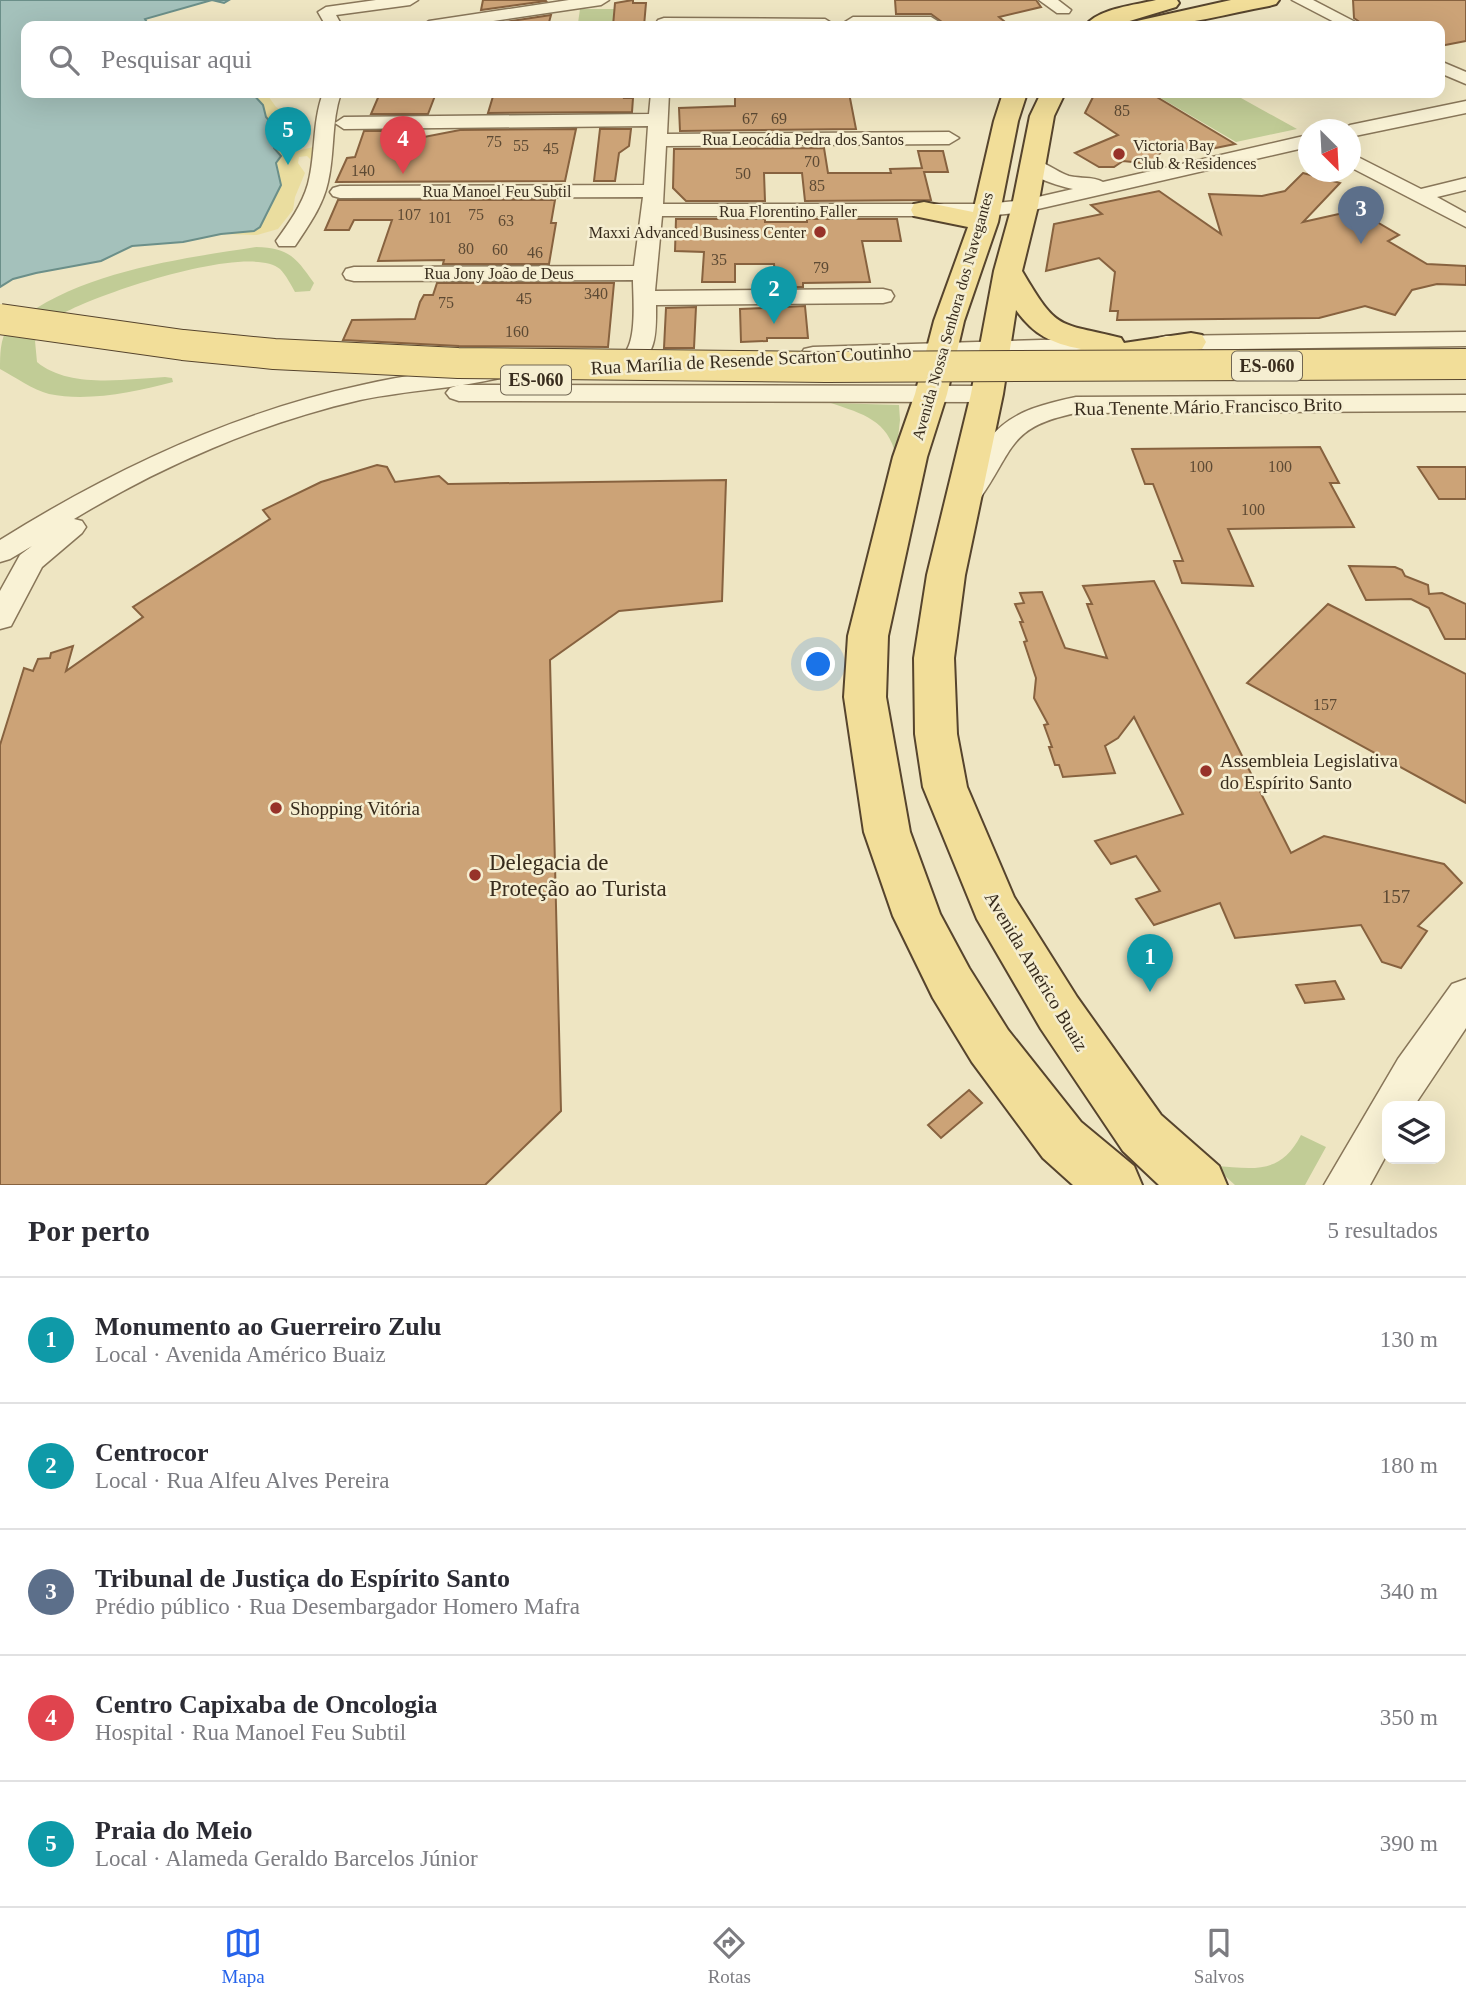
<!DOCTYPE html>
<html lang="pt">
<meta charset="utf-8">
<style>
body{margin:0;font-family:"Times New Roman",serif;background:#f7f7f7;color:#2b2b33}
.controls{position:absolute;right:21px;bottom:21px;display:grid;overflow:hidden;border-radius:14px;box-shadow:0 7px 28px #0002}
.controls button{width:63px;height:63px;display:grid;place-items:center;padding:0;border:0;border-bottom:2px solid #e1e1e2;background:#fff;color:#2b2b33;font:35px sans-serif}
.compass{position:absolute;left:1298px;top:119px;width:63px;height:63px;border-radius:50%;background:#fff;box-shadow:0 7px 28px #0002;rotate:156deg}
.you{position:absolute;left:819px;top:665px;width:24px;height:24px;margin:-18px;border:5px solid #fff;border-radius:50%;background:#1a73e8;box-shadow:0 0 0 10px #1a73e833}
.badge{display:grid;place-items:center;width:46px;height:46px;border-radius:50%;background:#2563eb;color:#fff;font-size:23px;font-weight:700}
.pin{position:absolute;translate:-50% -58px;filter:drop-shadow(0 2px 4px #0008)}
.pin::after{content:'';position:absolute;top:37px;width:24px;height:21px;background:inherit;clip-path:polygon(0 0,100% 0,50% 100%)}
.list{margin:0;padding:0;list-style:none}
h2{display:flex;justify-content:space-between;align-items:center;height:91px;margin:0;padding:0 28px;font-size:30px}
h2 small{font-size:23px;font-weight:400;color:#7c7c81}
.list li{display:grid;grid-template-columns:46px 1fr auto;gap:21px;align-items:center;box-sizing:border-box;height:126px;padding:0 28px;border-top:2px solid #e1e1e2}
.list b{display:block;font-size:26px;white-space:nowrap}
.list p{margin:0;font-size:23px;white-space:nowrap;color:#7c7c81}
.list em{font-size:23px;font-style:normal;color:#7c7c81}
.icon{flex:none;width:38px;height:38px;fill:none;stroke:currentColor;stroke-width:2;stroke-linecap:round;stroke-linejoin:round}
.map{position:relative;flex:none;width:1466px;height:1185px;overflow:hidden}
.search{position:absolute;background:#fff;box-shadow:0 7px 28px #0002;left:21px;right:21px;top:21px;height:77px;display:flex;align-items:center;gap:18px;box-sizing:border-box;padding:0 24px;border-radius:14px;color:#7c7c81;font-size:26px}
.sheet{height:721px;background:#fff}
nav{display:flex;justify-content:space-around;align-items:center;box-sizing:border-box;height:98px;border-top:2px solid #e1e1e2;background:#fff;font-size:19px;color:#7c7c81}
nav a{display:grid;justify-items:center;gap:4px}
nav .on{color:#2563eb}
.map>svg:first-child{display:block}
.green{fill:#c1cc96}
.sand{fill:#eadd9f}
.water{fill:#a4c1bb;stroke:#6b8f89;stroke-width:2}
.building{fill:#cca377;stroke:#87623f;stroke-width:2}
.lines{fill:none;stroke-linecap:round;stroke-linejoin:round}
.minor-casing{stroke:#887659;stroke-width:3}
.major-casing{stroke:#56442d;stroke-width:4}
.minor{fill:#f9f2d5;fill-rule:evenodd}
.major{fill:#f2de99;fill-rule:evenodd}
.major-bridge-casing{stroke:#56442d;stroke-width:32;stroke-linecap:butt}
.major-bridge{stroke:#f2de99;stroke-width:30}
.poi-dot{fill:#973229;stroke:#f5eed1;stroke-width:2.5}
.labels{text-anchor:middle;stroke-width:5;stroke-linejoin:round;paint-order:stroke}
.number-label{font-size:16px;fill:#5d4a34}
.far-street-label{font-size:16px;fill:#382c1d;stroke:#f5eed1}
.far-poi-label{font-size:16px;fill:#382c1d;stroke:#f5eed1;text-anchor:start}
.shield{fill:#f5eed1;stroke:#716653;stroke-width:2}
.shield-label{font-size:18px;font-weight:bold;fill:#382c1d}
.street-label{font-size:19px;fill:#382c1d;stroke:#f5eed1}
.poi-label{font-size:19px;fill:#382c1d;stroke:#f5eed1;text-anchor:start}
.near-number-label{font-size:19px;fill:#5d4a34}
.near-poi-label{font-size:23px;fill:#382c1d;stroke:#f5eed1;text-anchor:start}
</style>
<div class="map">
<svg width="1466" height="1185" viewBox="0 0 1466 1185">
<rect width="100%" height="100%" fill="#eee5c2"/>
<g class="green">
<polygon points="580,9 614,9 613,23 578,23"/>
<polygon points="1178,93 1232,93 1297,129 1236,142 1159,97"/>
<path d="M 256,247 C 290,248 296,258 314,283 L 310,291 L 295,292 C 291,285 286,275 280,269 C 248,242 90,296 57,317 C 48,323 42,333 35,341 L 37,362 C 69,389 127,379 165,377 L 172,378 L 173,382 C 135,392 88,402 49,394 C 33,390 15,377 0,369 C 0,355 0,339 8,328 C 12,323 21,319 26,315 C 91,270 180,259 256,247 Z"/>
<path d="M 831,403 L 899,405 L 900,420 L 896,456 C 888,420 863,414 831,403 Z"/>
<path d="M 1301,1135 L 1326,1147 L 1305,1185 L 1235,1185 L 1214,1166 C 1253,1168 1280,1176 1301,1135 Z"/>
</g>
<polygon class="sand" points="252,93 266,93 276,107 286,113 297,151 317,146 311,160 307,156 299,157 298,163 305,173 295,197 293,210 278,229 257,235 221,234 254,231 267,216 281,185 271,124 266,117 263,105"/>
<polygon class="water" points="0,0 229,0 224,3 212,0 145,19 149,26 161,22 174,26 26,26 26,93 218,93 220,95 252,93 263,105 266,117 272,124 274,148 281,156 276,163 281,185 260,227 254,231 221,234 183,242 132,246 101,261 36,273 13,279 0,287"/>
<g class="building">
<polygon points="483,0 545,0 546,1 481,10"/>
<polygon points="633,0 633,3 646,3 644,26 613,26 615,3"/>
<polygon points="895,0 1036,0 1041,7 999,17 1010,26 938,26 942,22 931,14 896,14"/>
<polygon points="1353,0 1466,0 1466,41 1440,46 1440,26 1365,26 1354,18"/>
<polygon points="551,15 548,26 479,26"/>
<polygon points="380,93 436,93 428,114 371,114"/>
<polygon points="494,93 625,93 624,98 633,98 632,112 488,113"/>
<polygon points="735,93 849,93 856,129 680,131 679,108 735,106"/>
<polygon points="1095,93 1150,93 1235,144 1201,151 1174,149 1161,152 1151,164 1123,161 1114,167 1099,167 1075,153 1118,135 1085,113"/>
<polygon points="576,129 565,181 336,182 347,158 355,157 364,131 421,131 419,138 460,130"/>
<polygon points="600,129 631,129 629,146 619,153 615,181 594,181"/>
<polygon points="824,148 828,173 891,173 890,169 922,168 918,151 943,151 948,172 924,172 931,200 805,201 802,173 764,173 765,201 686,201 673,188 674,149"/>
<polygon points="1303,173 1340,183 1303,222 1352,211 1361,216 1365,215 1399,235 1388,241 1427,264 1466,266 1466,285 1437,284 1412,290 1395,315 1365,306 1319,318 1117,320 1118,311 1110,311 1115,272 1099,258 1046,271 1054,224 1102,214 1091,205 1159,191 1221,234 1209,194 1262,196 1285,191"/>
<polygon points="338,200 555,200 551,223 556,223 549,264 443,264 444,260 378,261 392,220 354,220 349,230 325,230"/>
<polygon points="676,219 765,219 765,222 807,222 807,219 897,219 901,241 862,241 870,282 803,283 803,287 776,287 774,264 735,264 735,282 702,282 704,252 675,251"/>
<polygon points="437,283 614,283 608,347 459,346 343,340 352,320 415,319 420,302 424,295 433,295"/>
<polygon points="805,306 808,338 767,338 767,341 741,342 740,309"/>
<polygon points="696,307 694,348 664,348 666,308"/>
<polygon points="1320,447 1339,483 1330,483 1354,527 1228,529 1253,586 1182,583 1174,561 1183,561 1153,484 1145,484 1132,449"/>
<polygon points="377,465 387,467 395,482 439,476 448,484 726,480 722,601 619,611 550,660 561,1111 485,1185 0,1185 0,745 24,668 33,671 38,659 50,658 51,653 73,646 66,671 143,617 133,607 270,519 263,510 321,482"/>
<polygon points="1418,467 1466,467 1466,499 1439,499"/>
<polygon points="1349,566 1395,567 1402,570 1405,576 1428,585 1429,594 1442,593 1466,604 1466,639 1445,639 1429,608 1411,599 1366,600"/>
<polygon points="1154,581 1291,853 1324,836 1444,864 1462,883 1418,926 1427,931 1401,968 1382,962 1361,925 1235,938 1220,903 1154,925 1136,899 1160,891 1136,856 1111,864 1095,841 1183,814 1134,717 1118,738 1105,746 1115,773 1063,777 1059,765 1055,765 1049,747 1052,747 1044,725 1048,724 1034,698 1036,678 1024,642 1027,641 1020,622 1023,622 1015,604 1024,603 1020,593 1042,592 1065,648 1107,658 1087,604 1092,604 1083,586"/>
<polygon points="1328,604 1466,674 1466,803 1247,683"/>
<polygon points="1335,981 1344,999 1305,1003 1296,985"/>
<polygon points="969,1090 982,1103 941,1138 928,1125"/>
</g>
<g class="lines">
<defs>
<g id="minor">
<polygon points="376,0 418,0 410,5 336,15 342,26 326,26 318,12 326,7"/>
<polygon points="569,0 609,0 601,5 460,26 421,26 429,21"/>
<polygon points="1039,0 1058,0 1071,10 1069,13 1057,13"/>
<polygon points="1292,0 1313,0 1363,26 1342,26"/>
<polygon points="853,17 931,17 939,22 934,26 847,25 845,22"/>
<polygon points="664,18 825,19 833,24 832,26 658,26 656,23 658,20"/>
<polygon points="1440,61 1466,72 1466,84 1440,73"/>
<path d="M 323,93 L 341,93 C 331,122 335,152 328,182 C 323,206 308,226 295,246 L 279,246 L 276,241 C 289,223 302,205 308,184 C 316,154 312,123 323,93 Z"/>
<path d="M 651,93 L 669,93 L 667,134 L 949,132 L 959,138 L 949,144 L 666,146 L 663,204 L 986,204 L 1025,200 L 1073,189 C 1056,185 1034,179 1022,165 L 1025,161 C 1041,157 1054,171 1069,176 C 1080,179 1093,176 1103,182 L 1308,135 L 1308,147 L 1025,212 L 986,216 L 662,216 L 655,291 L 883,289 L 891,291 L 894,296 L 891,301 L 883,303 L 656,305 C 656,332 658,360 627,369 C 617,372 609,375 599,372 L 596,367 C 602,358 612,361 621,356 C 638,346 633,297 633,280 L 354,281 L 346,279 L 343,274 L 346,269 L 354,267 L 634,266 L 643,197 L 340,198 L 333,196 L 330,192 L 333,188 L 340,186 L 644,185 L 648,126 L 344,129 L 335,123 L 344,117 L 649,114 Z"/>
<polygon points="1466,101 1466,113 1350,137 1350,130 1342,130 1350,125"/>
<polygon points="1350,153 1421,189 1466,178 1466,190 1437,197 1466,213 1466,227 1350,167"/>
<polygon points="1466,332 1466,346 1166,350 1158,348 1154,343 1158,338 1166,336"/>
<polygon points="1109,338 1117,340 1121,345 1117,350 813,361 804,359 801,354 804,349 813,347"/>
<path d="M 494,365 L 503,367 L 506,372 L 503,377 C 456,389 407,390 360,400 C 260,423 161,466 74,519 L 82,521 L 86,527 L 82,533 L 42,567 L 11,626 L 0,629 L 0,591 L 20,555 L 32,546 L 10,559 L 0,562 L 0,540 C 112,470 232,413 362,385 C 405,375 450,370 494,365 Z"/>
<polygon points="459,385 987,386 996,389 1000,394 996,399 987,402 459,401 450,398 446,393 450,388"/>
<path d="M 1466,395 L 1466,411 L 1076,413 C 1009,427 1015,447 981,497 L 971,499 L 961,497 L 957,491 C 992,427 1003,412 1076,397 Z"/>
<polygon points="1466,979 1466,1028 1414,1106 1387,1106 1387,1154 1370,1185 1324,1185 1398,1059 1452,984"/>
</g>
<g id="major">
<path d="M 1156,0 L 1177,0 L 1179,3 L 1176,7 L 1113,26 L 1085,26 C 1099,8 1136,5 1156,0 Z"/>
<path d="M 1231,0 L 1279,0 L 1276,4 L 1269,6 C 1225,14 1179,28 1134,26 L 1137,21 Z"/>
<polygon points="1003,93 1027,93 1018,121 998,222 964,321 947,394 927,457 888,636 886,697 910,832 940,914 969,968 1008,1030 1081,1122 1134,1166 1142,1185 1073,1185 1043,1158 972,1062 933,998 893,916 864,832 844,697 848,636 893,457 915,394 934,321 968,227 914,216 911,210 914,204 924,202 973,212 994,121"/>
<path d="M 1041,93 L 1065,93 L 1054,116 L 1038,206 L 1022,271 C 1058,332 1057,322 1121,338 L 1124,343 L 1191,333 L 1202,335 L 1206,342 L 1202,349 L 1191,351 L 1079,368 L 1068,366 L 1063,359 L 1068,352 L 1081,349 C 1051,343 1034,335 1016,310 L 1003,394 L 965,575 L 954,658 L 957,734 L 967,787 L 1014,897 L 1077,997 L 1161,1115 L 1219,1166 L 1227,1185 L 1159,1185 L 1123,1151 L 1041,1029 L 977,919 L 923,787 L 915,734 L 914,658 L 927,575 L 971,394 L 994,271 L 1012,206 L 1030,116 Z"/>
</g>
</defs>
<use href="#minor" class="minor-casing"/>
<use href="#major" class="major-casing"/>
<use href="#minor" class="minor"/>
<use href="#major" class="major"/>
<defs>
<polyline id="major-bridge" points="0,319 183,345 274,354 458,363 826,367 1466,364"/>
</defs>
<use href="#major-bridge" class="major-bridge-casing"/>
<use href="#major-bridge" class="major-bridge"/>
</g>
<g class="poi-dot">
<circle cx="1119" cy="154" r="7"/>
<circle cx="820" cy="232" r="7"/>
<circle cx="1206" cy="771" r="7"/>
<circle cx="276" cy="808" r="7"/>
<circle cx="475" cy="875" r="7"/>
</g>
<g class="labels">
<g class="number-label">
<text x="1122" y="116">85</text>
<text x="750" y="124">67</text>
<text x="779" y="124">69</text>
<text x="494" y="147">75</text>
<text x="521" y="151">55</text>
<text x="551" y="154">45</text>
<text x="812" y="167">70</text>
<text x="363" y="176">140</text>
<text x="743" y="179">50</text>
<text x="817" y="191">85</text>
<text x="409" y="220">107</text>
<text x="476" y="220">75</text>
<text x="440" y="223">101</text>
<text x="506" y="226">63</text>
<text x="466" y="254">80</text>
<text x="500" y="255">60</text>
<text x="535" y="258">46</text>
<text x="719" y="265">35</text>
<text x="821" y="273">79</text>
<text x="596" y="299">340</text>
<text x="524" y="304">45</text>
<text x="446" y="308">75</text>
<text x="517" y="337">160</text>
<text x="1201" y="472">100</text>
<text x="1280" y="472">100</text>
<text x="1253" y="515">100</text>
<text x="1325" y="710">157</text>
</g>
<g class="far-street-label">
<text x="803" y="145">Rua Leocádia Pedra dos Santos</text>
<text x="497" y="197">Rua Manoel Feu Subtil</text>
<text x="788" y="217">Rua Florentino Faller</text>
<text x="499" y="279">Rua Jony João de Deus</text>
<text transform="translate(952 316) rotate(-74)" y="6">Avenida Nossa Senhora dos Navegantes</text>
</g>
<g class="far-poi-label">
<text x="1133" y="151">Victoria Bay<tspan x="1133" dy="18">Club &amp; Residences</tspan></text>
<text x="806" y="238" text-anchor="end">Maxxi Advanced Business Center</text>
</g>
<g class="shield">
<rect x="1232" y="351.5" width="70" height="29" rx="5"/>
<rect x="501" y="365.5" width="70" height="29" rx="5"/>
</g>
<g class="shield-label">
<text x="1267" y="372">ES-060</text>
<text x="536" y="386">ES-060</text>
</g>
<g class="street-label">
<text transform="translate(751 359) rotate(-3)" y="7">Rua Marília de Resende Scarton Coutinho</text>
<text transform="translate(1208 406) rotate(-1)" y="7">Rua Tenente Mário Francisco Brito</text>
<text transform="translate(1037 971) rotate(59)" y="7">Avenida Américo Buaiz</text>
</g>
<g class="poi-label">
<text x="1220" y="767">Assembleia Legislativa<tspan x="1220" dy="22">do Espírito Santo</tspan></text>
<text x="290" y="815">Shopping Vitória</text>
</g>
<g class="near-number-label">
<text x="1396" y="903">157</text>
</g>
<g class="near-poi-label">
<text x="489" y="870">Delegacia de<tspan x="489" dy="26">Proteção ao Turista</tspan></text>
</g>
</g>
</svg>
<div class="controls">
<button><svg class="icon" aria-label="layers" viewBox="0 0 24 24"><path d="M12 4l9 5-9 5-9-5zM3 14l9 5 9-5"/></svg></button>
</div>
<svg class="compass" viewBox="-18 -18 36 36"><path d="M0-13l5 13h-10z" fill="#e53935"/><path d="M0 13l5-13h-10z" fill="#7c7c81"/></svg>
<div class="you"></div>
<div class="pin badge" style="left:1150px;top:992px;background:#0f9aa8">1</div>
<div class="pin badge" style="left:774px;top:324px;background:#0f9aa8">2</div>
<div class="pin badge" style="left:1361px;top:244px;background:#5c6f8a">3</div>
<div class="pin badge" style="left:403px;top:174px;background:#e0444e">4</div>
<div class="pin badge" style="left:288px;top:165px;background:#0f9aa8">5</div>
<div class="search"><svg class="icon" aria-label="search" viewBox="0 0 24 24"><circle cx="10" cy="10" r="6"/><path d="M15 15l6 6"/></svg>Pesquisar aqui</div>
</div>
<section class="sheet">
<h2>Por perto<small>5 resultados</small></h2>
<ul class="list">
<li><span class="badge" style="background:#0f9aa8">1</span><div><b>Monumento ao Guerreiro Zulu</b><p>Local · Avenida Américo Buaiz</p></div><em>130 m</em></li>
<li><span class="badge" style="background:#0f9aa8">2</span><div><b>Centrocor</b><p>Local · Rua Alfeu Alves Pereira</p></div><em>180 m</em></li>
<li><span class="badge" style="background:#5c6f8a">3</span><div><b>Tribunal de Justiça do Espírito Santo</b><p>Prédio público · Rua Desembargador Homero Mafra</p></div><em>340 m</em></li>
<li><span class="badge" style="background:#e0444e">4</span><div><b>Centro Capixaba de Oncologia</b><p>Hospital · Rua Manoel Feu Subtil</p></div><em>350 m</em></li>
<li><span class="badge" style="background:#0f9aa8">5</span><div><b>Praia do Meio</b><p>Local · Alameda Geraldo Barcelos Júnior</p></div><em>390 m</em></li>
</ul>
</section>
<nav>
<a class="on"><svg class="icon" aria-label="map" viewBox="0 0 24 24"><path d="M3 6l6-2 6 2 6-2v14l-6 2-6-2-6 2zM9 4v14M15 6v14"/></svg>Mapa</a>
<a><svg class="icon" aria-label="directions" viewBox="0 0 24 24"><path d="M12 3l9 9-9 9-9-9zM9 14v-3h6M13 9l2 2-2 2"/></svg>Rotas</a>
<a><svg class="icon" aria-label="saved" viewBox="0 0 24 24"><path d="M7 4h10v16l-5-4-5 4z"/></svg>Salvos</a>
</nav>
